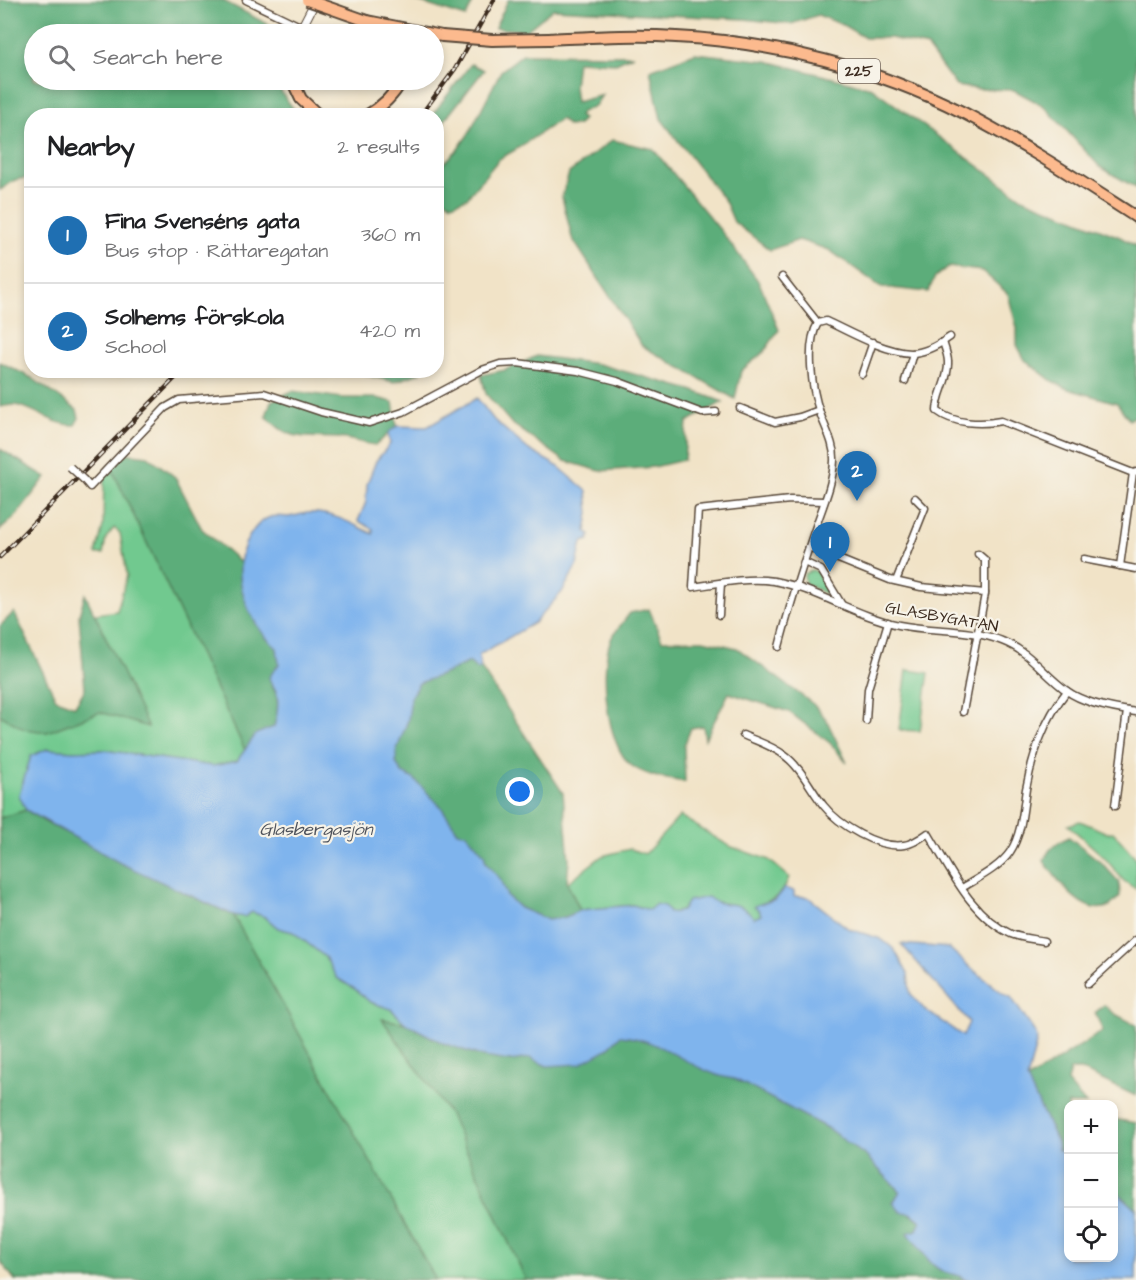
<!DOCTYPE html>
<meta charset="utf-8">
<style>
body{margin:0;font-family:"Architects Daughter",sans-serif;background:#f6f6f6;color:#202124}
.controls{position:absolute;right:18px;bottom:18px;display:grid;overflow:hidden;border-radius:12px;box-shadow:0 3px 9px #0003}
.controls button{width:54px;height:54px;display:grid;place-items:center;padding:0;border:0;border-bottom:2px solid #e0e0e0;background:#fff;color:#202124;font:30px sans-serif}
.you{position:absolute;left:520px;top:792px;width:21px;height:21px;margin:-15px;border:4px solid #fff;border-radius:50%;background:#1a73e8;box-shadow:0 0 0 9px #1a73e833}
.badge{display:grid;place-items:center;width:39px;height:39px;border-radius:50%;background:#1f6fb2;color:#fff;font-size:20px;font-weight:700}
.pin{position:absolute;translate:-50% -50px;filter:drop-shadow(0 2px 3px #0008)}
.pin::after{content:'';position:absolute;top:32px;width:21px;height:18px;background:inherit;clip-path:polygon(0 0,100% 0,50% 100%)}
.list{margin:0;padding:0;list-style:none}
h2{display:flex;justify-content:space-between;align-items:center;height:78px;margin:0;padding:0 24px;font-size:26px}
h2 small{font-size:20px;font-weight:400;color:#757577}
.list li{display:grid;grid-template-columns:39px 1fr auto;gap:18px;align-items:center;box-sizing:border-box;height:96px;padding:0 24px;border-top:2px solid #e0e0e0}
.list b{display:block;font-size:22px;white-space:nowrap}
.list p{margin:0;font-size:20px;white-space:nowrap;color:#757577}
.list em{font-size:20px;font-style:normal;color:#757577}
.icon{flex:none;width:33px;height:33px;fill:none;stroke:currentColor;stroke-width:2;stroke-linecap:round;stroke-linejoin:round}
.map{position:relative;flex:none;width:1136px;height:1280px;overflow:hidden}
.search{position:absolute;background:#fff;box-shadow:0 3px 9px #0003;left:24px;top:24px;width:420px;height:66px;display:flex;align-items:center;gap:15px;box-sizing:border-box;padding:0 21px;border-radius:33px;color:#757577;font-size:22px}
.panel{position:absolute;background:#fff;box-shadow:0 3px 9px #0003;left:24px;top:108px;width:420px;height:270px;border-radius:24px}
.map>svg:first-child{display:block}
.green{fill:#71c98f;stroke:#567a56;stroke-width:1.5}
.forest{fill:#5cad7a;stroke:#4c6c4c;stroke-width:1.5}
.water{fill:#7fb4ed;stroke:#5d6f86;stroke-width:1.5}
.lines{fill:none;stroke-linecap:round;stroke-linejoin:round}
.minor-casing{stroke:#564637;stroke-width:9}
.tertiary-casing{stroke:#564637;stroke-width:10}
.primary-casing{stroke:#564637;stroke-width:14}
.minor{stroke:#fff;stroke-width:6}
.tertiary{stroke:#fff;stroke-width:8}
.primary{stroke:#fcba8e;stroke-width:10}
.rail-casing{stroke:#3b2a1e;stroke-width:4.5}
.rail{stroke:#f7f3e8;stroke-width:2;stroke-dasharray:7;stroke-linecap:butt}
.minor-bridge-casing{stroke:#564637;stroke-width:9;stroke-linecap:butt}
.primary-bridge-casing{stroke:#564637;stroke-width:14;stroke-linecap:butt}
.minor-bridge{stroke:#fff;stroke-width:6}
.primary-bridge{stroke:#fcba8e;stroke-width:10}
.labels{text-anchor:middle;stroke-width:4.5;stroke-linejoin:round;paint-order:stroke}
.shield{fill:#f7f3e8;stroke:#73665b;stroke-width:1.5}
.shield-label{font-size:15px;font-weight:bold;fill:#3b2a1e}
.street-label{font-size:16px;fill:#3b2a1e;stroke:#f7f3e8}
.water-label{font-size:18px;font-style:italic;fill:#4f535c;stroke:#f7f3e8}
</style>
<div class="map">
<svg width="1136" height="1280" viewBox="0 0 1136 1280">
<rect width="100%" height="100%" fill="#f7f3e8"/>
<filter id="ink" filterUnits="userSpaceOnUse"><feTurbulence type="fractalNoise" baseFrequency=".0167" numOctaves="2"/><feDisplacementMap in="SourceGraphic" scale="12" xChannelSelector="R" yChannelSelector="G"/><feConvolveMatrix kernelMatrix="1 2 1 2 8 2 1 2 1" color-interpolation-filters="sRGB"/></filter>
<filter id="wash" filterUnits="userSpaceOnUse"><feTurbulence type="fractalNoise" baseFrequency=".008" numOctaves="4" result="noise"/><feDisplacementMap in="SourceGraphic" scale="24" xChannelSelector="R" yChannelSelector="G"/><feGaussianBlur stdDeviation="1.35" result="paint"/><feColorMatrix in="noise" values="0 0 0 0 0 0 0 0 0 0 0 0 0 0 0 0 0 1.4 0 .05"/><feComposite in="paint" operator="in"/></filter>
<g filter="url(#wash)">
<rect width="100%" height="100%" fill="#f1e3c7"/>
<g class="green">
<polygon points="110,465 245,750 237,761 213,766 104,750 73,751 47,749 31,756 19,795 26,810 0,818 0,715 47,732 100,712 147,726 95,614 117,611 127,575 120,533 114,528 106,538 103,554 96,554 103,526 104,476"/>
<polygon points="813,570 817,572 830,594 828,595 805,584 804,574"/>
<polygon points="907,670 929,673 920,731 899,730"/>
<path d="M 680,816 L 729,846 L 769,860 L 789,877 C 782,898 774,899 755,906 L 759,910 L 761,915 L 754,919 C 749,911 743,909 735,906 C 708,897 695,910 669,913 L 664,906 L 649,910 L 633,905 L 580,910 L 567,883 L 602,856 L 630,849 L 645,854 Z"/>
<polygon points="1080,821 1107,833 1113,832 1136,858 1136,889 1124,881 1104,857 1068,825"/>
<polygon points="252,912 265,917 278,928 293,932 325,957 337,978 355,989 370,1002 391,1009 405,1023 383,1020 450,1115 526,1280 436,1280 233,915 244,917"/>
</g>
<g class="forest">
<polygon points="0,0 222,0 284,33 284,34 34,34 34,80 282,80 281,92 298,115 32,116 31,177 15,180 0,190"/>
<polygon points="412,0 474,0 466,17"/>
<polygon points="508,0 1136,0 1136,188 1100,167 1044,106 1014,90 979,89 956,86 927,47 891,38 865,38 843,25 818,15 791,24 744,19 553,9 526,31 495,28"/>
<polygon points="695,53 767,61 872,88 1022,198 1120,237 1136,246 1136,416 1129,420 1117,403 1068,389 1052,381 1025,360 1017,345 1017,328 1008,294 982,271 948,267 935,277 928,292 881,287 829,250 799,240 770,250 734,222 725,201 661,119 650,70"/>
<polygon points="523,54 633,55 616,63 577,61 574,86 576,102 602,95 595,106 581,112 579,116 583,119 578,125 568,126 561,119 515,150 499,159 467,198 452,204 437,196 437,170 458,149 469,133 501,71"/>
<polygon points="471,64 484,70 437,130 436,116 432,115"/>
<polygon points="612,140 653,149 721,231 759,282 779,330 764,352 741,371 735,399 642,346 572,238 562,197 569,173"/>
<polygon points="537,356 598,364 691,390 723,402 687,422 684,460 654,467 600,471 565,461 511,423 486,394 481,375 505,370"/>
<path d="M 0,362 L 32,378 L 77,410 L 79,418 L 75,425 C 53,426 36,408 15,405 C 10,405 5,406 0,407 Z"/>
<polygon points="418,371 420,373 394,382 366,375 364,371"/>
<path d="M 292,391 L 342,398 L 377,398 L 393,402 L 397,426 L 376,445 C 363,444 351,439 339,438 C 306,436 290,443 266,416 L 271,401 Z"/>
<polygon points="0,449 46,477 15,517 0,530"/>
<path d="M 125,453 L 148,456 L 175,477 L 202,529 L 240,562 L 242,584 L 265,637 L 277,647 L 279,664 L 271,685 C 281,696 278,713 274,727 L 256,734 L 245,750 L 110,465 Z"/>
<polygon points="85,594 148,727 100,712 47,732 24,729 0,715 0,626 14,612 56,699 75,706 85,689 79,615"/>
<path d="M 649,609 L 662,640 L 703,640 L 737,648 L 813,704 L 826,719 L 847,763 L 830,743 L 789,712 L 729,693 L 705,739 L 703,726 L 691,728 L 684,746 L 685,782 C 667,779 648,777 632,766 C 606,747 599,668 611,639 C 616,630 624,621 630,613 Z"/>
<polygon points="469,662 477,669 481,668 563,793 569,860 567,883 580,910 566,917 548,920 520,908 507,896 500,879 486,863 484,854 458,832 441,807 414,779 402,773 396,763 396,752 408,720 411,696 419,683 446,673"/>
<polygon points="26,810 45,822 180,891 233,915 436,1280 15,1280 0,1261 0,818"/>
<path d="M 1069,837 L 1101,862 L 1119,882 L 1120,896 C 1117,899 1113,904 1110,906 C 1083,919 1057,879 1044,861 C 1048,848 1057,843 1069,837 Z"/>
<polygon points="1104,1005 1115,1014 1136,1025 1136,1096 1081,1070 1070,1070 1067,1082 1086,1104 1068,1104 1068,1154 1058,1150 1057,1142 1027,1080 1103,1031 1095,1013"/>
<path d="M 382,1019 L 405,1023 L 443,1043 L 484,1057 L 510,1061 L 530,1058 L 547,1066 L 607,1049 L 620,1036 C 643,1037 666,1048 687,1059 C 705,1069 715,1077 735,1079 L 827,1128 L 866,1156 L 900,1192 L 893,1202 L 921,1221 L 917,1230 L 909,1234 C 918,1245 928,1264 942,1271 C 951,1275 958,1273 965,1280 L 526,1280 L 450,1115 Z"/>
<polygon points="1114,1119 1136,1123 1136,1209 1114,1189"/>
</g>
<path class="water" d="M 477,398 L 494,420 L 529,450 L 559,467 L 587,491 L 589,513 L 586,531 L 590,535 L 589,540 L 582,542 L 577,565 L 562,592 L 534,623 L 479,655 L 481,668 L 477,669 L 469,662 L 446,673 L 419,683 L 411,696 L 408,720 L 396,752 L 396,763 L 402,773 L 414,779 L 441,807 L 458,832 L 466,833 L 484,854 L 486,863 L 500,879 L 507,896 L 520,908 L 548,920 L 566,917 L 580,910 L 633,905 L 649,910 L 656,904 L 664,906 L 669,913 L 682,911 L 688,901 L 708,897 C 722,910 738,896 754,918 L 761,915 L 759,910 L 754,906 L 776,899 L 785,888 L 794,891 L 794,896 L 808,897 L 849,929 L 881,939 L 894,949 L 908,974 L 910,993 L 924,1009 L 963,1036 L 969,1022 L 901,944 L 949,948 L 971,968 L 1004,994 L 1011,997 L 1036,1034 L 1037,1040 L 1027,1080 L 1057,1142 L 1058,1150 L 1068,1154 L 1068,1258 L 1114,1258 L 1114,1189 L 1136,1209 L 1136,1280 L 965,1280 C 958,1273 951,1275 942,1271 C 928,1264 918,1245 908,1233 L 917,1230 L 921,1221 L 911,1213 L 901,1212 L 893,1203 L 900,1191 L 866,1156 L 827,1128 L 735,1079 C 695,1075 664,1038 620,1036 L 607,1049 L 580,1064 L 547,1066 L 530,1058 L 510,1061 L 484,1057 L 443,1043 L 405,1023 L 391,1009 L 370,1002 L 355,989 L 337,978 L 325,957 L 293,932 L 278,928 L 265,917 L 252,912 L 244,917 L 233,915 L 120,863 L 26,810 L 19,795 L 31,756 L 47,749 L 73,751 L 104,750 L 213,766 L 237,761 L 256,734 L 274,727 C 277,716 280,702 276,691 C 273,685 270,683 269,677 L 279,664 L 277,648 C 247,623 227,571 250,535 C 255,527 261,520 270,517 C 275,515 283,517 288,517 C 295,516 301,514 307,513 C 330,511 353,524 373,534 L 373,529 L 358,521 L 366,502 L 367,484 L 376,461 L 390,444 L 388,433 L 397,426 L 427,427 Z"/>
</g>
<g filter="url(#ink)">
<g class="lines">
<defs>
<g id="minor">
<polyline points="246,0 302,27"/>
<polyline points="782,277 818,323"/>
<path d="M 818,323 L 826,321 C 852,333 882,351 911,353 C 924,353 940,344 950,337"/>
<path d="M 943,342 C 945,348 948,356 948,362 C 949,380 937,394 937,411 C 954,424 981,425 1001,421 L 1133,473 L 1136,472"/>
<polyline points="862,374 873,342"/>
<polyline points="905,381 913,353"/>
<polyline points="740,408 775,422 800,417 819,410"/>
<polyline points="84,480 90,487 165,408 179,400 264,393 321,412 369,423 403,412 482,370 500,364 517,363 578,371 617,381 702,413 716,412"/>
<path d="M 824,501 L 790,500 L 698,510 L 693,587 C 719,583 747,577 774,581 C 817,589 856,616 899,625 C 933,632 970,628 1002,641 C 1031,652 1043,674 1067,691 C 1085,704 1114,709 1136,712"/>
<polyline points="809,547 890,580 921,587 985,593"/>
<polyline points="1084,559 1136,569"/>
<polyline points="804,562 821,570 842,605"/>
<polyline points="1120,566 1133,473"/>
<polyline points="896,581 925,508 915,498"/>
<polyline points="719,615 721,583"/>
<path d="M 779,647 C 789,608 801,570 814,532 C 821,510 833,485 834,461 C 835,444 825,428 820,413 C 812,390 805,344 818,323"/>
<polyline points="963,712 985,594 985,560 978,554"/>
<polyline points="866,721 868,689 888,622"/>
<path d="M 743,735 C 756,741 773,746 784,755 C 801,767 811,790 824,806 C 839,825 878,849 904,845 C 913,844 921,838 928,833 C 950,869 971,916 1011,934 C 1021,938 1033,939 1044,941"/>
<polyline points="1115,806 1127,711"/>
<path d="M 962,888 C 978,878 999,868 1010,852 C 1022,834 1023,809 1026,789 C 1033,753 1044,720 1067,691"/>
<polyline points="1088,984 1136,940"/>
</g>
<polyline id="tertiary" points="302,27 316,0"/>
<g id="primary">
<polyline points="367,21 442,36"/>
<polyline points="299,34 302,27"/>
<path d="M 549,39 C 591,37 633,34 676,37 C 775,42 876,68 964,113 C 1024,144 1080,181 1136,217"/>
<polyline points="292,80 301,99 319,116"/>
<path d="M 366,116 C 382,107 394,95 402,80"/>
</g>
</defs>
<use href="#minor" class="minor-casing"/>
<use href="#tertiary" class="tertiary-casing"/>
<use href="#primary" class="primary-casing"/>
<use href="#minor" class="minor"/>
<use href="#tertiary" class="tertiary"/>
<use href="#primary" class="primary"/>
<defs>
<g id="rail">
<polyline points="420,116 455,69 494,0"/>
<polyline points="0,557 183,370"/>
</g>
</defs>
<use href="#rail" class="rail-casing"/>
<use href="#rail" class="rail"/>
<defs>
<polyline id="minor-bridge" points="70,467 84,480"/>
<g id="primary-bridge">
<polyline points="307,0 367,21"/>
<polyline points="442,36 492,40 549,39"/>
</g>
</defs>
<use href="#minor-bridge" class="minor-bridge-casing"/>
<use href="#primary-bridge" class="primary-bridge-casing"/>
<use href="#minor-bridge" class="minor-bridge"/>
<use href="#primary-bridge" class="primary-bridge"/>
</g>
</g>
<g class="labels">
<rect class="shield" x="838" y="59" width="42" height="24" rx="4.5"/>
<g class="shield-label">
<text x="859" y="76">225</text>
</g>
<g class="street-label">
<text transform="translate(942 616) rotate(10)" y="6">GLASBYGATAN</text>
</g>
<g class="water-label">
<text x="316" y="835">Glasbergasjön</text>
</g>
</g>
</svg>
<div class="controls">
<button>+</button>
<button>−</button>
<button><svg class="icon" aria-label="locate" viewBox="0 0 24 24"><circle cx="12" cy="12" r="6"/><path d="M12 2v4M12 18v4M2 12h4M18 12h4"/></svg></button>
</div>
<div class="you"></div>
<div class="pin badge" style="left:830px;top:572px">1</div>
<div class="pin badge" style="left:857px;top:501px">2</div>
<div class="search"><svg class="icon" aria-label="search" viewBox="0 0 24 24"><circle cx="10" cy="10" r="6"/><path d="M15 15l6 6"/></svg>Search here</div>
<section class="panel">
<h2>Nearby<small>2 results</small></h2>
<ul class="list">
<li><span class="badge">1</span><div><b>Fina Svenséns gata</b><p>Bus stop · Rättaregatan</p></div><em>360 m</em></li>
<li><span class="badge">2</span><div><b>Solhems förskola</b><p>School</p></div><em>420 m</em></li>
</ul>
</section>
</div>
